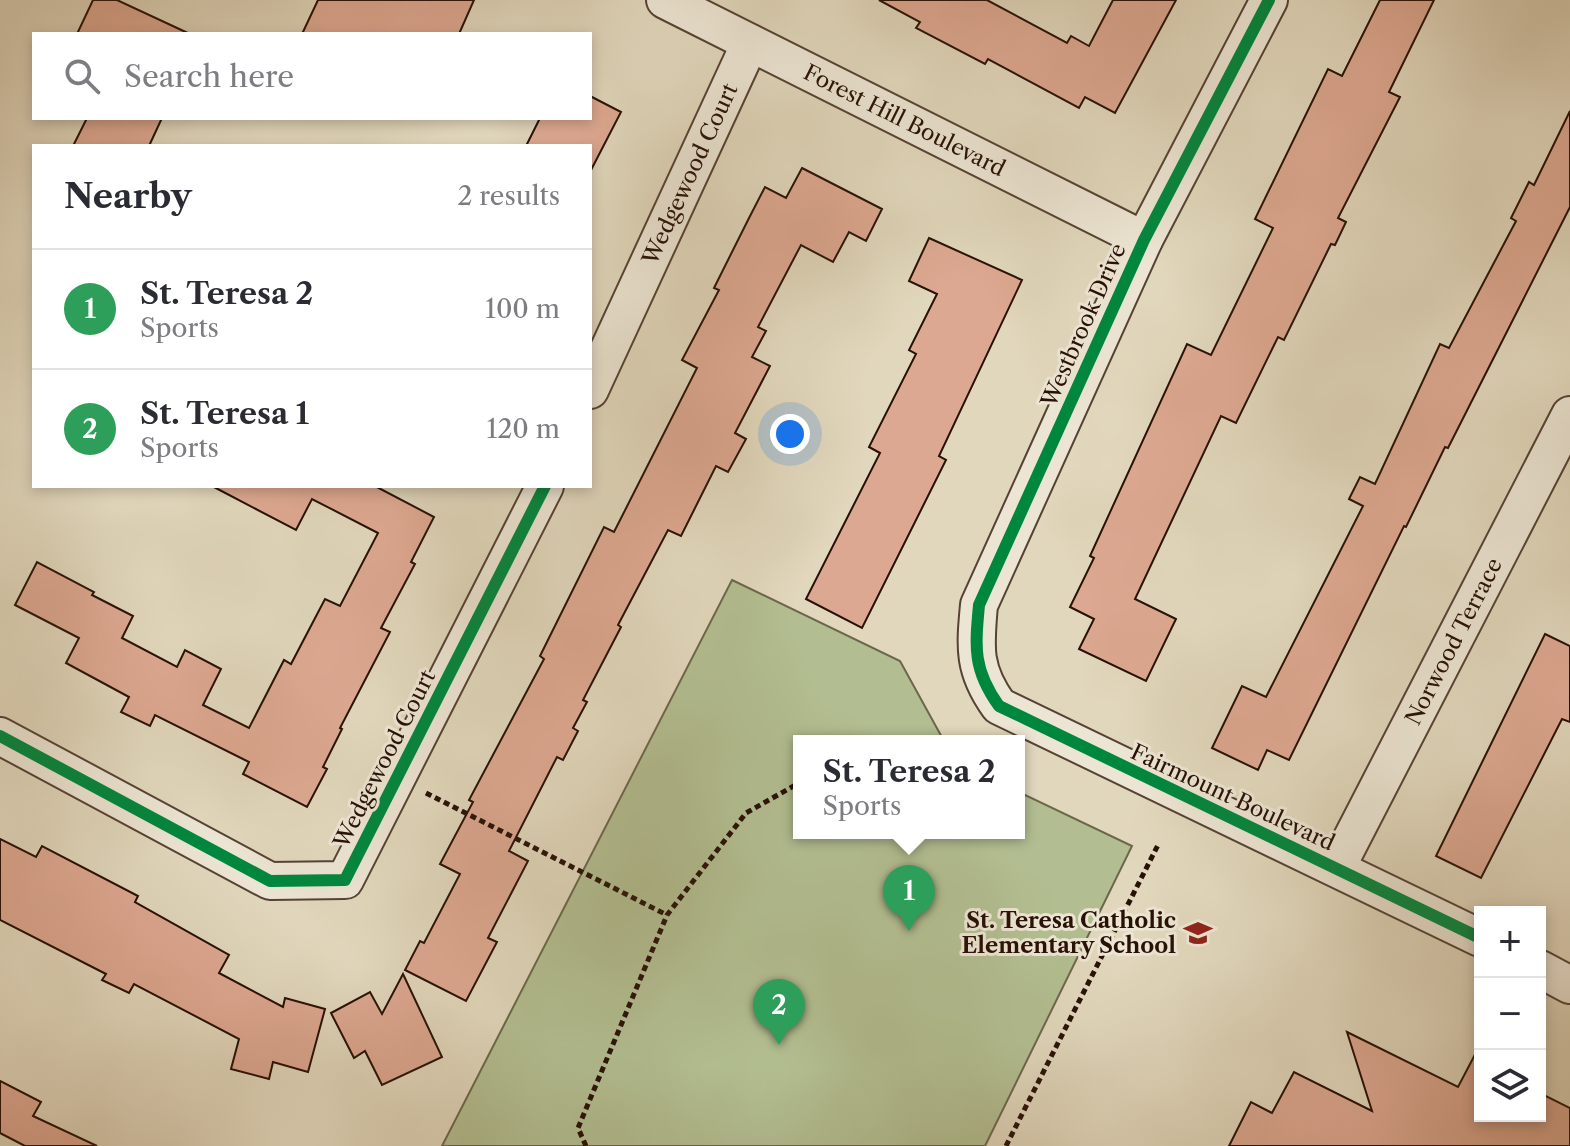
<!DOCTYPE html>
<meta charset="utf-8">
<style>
body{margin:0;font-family:"Libre Caslon Text",serif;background:#f2f2f3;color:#2b2b33}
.controls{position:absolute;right:24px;bottom:24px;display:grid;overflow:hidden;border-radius:0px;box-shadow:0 4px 12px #0003}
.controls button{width:72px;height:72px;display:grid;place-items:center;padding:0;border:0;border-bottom:2px solid #e1e1e2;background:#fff;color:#2b2b33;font:40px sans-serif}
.you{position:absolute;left:790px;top:434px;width:28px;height:28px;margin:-20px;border:6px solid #fff;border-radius:50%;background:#1a73e8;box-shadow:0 0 0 12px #1a73e833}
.badge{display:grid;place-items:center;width:52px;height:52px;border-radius:50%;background:#ea580c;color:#fff;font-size:26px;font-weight:700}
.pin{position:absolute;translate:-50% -66px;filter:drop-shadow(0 2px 4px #0008)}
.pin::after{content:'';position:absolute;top:42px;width:28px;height:24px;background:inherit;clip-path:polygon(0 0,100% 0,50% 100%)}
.popup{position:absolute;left:793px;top:735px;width:232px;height:104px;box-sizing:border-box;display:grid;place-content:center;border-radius:0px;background:#fff;filter:drop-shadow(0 2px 6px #0005);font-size:26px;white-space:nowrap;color:#7c7c81}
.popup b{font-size:30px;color:#2b2b33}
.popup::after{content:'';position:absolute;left:50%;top:100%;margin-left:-16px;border:16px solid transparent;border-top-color:#fff}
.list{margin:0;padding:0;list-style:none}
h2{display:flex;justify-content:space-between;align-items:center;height:104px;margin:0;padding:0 32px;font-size:34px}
h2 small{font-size:26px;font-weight:400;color:#7c7c81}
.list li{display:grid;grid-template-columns:52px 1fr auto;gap:24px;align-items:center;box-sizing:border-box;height:120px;padding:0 32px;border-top:2px solid #e1e1e2}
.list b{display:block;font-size:30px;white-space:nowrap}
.list p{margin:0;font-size:26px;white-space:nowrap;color:#7c7c81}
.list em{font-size:26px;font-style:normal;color:#7c7c81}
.icon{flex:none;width:44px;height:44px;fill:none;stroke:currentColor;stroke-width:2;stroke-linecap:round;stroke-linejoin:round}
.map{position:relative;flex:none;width:1570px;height:1146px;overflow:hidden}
.search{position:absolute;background:#fff;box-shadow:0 4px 12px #0003;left:32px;top:32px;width:560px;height:88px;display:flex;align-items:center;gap:20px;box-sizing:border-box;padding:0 28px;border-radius:0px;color:#7c7c81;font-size:30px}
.panel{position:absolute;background:#fff;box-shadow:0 4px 12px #0003;left:32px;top:144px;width:560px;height:344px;border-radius:0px}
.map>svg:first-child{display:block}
.green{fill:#b2be91;stroke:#6c674c;stroke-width:2}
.building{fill:#dda891;stroke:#271006;stroke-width:2}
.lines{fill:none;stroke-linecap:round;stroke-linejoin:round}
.minor-casing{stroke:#564234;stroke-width:40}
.path{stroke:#271006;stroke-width:5;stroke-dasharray:6 4;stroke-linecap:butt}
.minor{stroke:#ece5d3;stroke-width:36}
.cycleway-casing{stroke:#ece5d3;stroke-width:17}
.cycleway{stroke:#00873e;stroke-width:12}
.labels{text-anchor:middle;stroke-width:6;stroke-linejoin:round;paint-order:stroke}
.street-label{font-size:22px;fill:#271006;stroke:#ece5d3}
.poi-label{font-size:22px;font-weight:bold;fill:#271006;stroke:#ece5d3;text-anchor:end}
</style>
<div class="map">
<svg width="1570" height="1146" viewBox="0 0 1570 1146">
<rect width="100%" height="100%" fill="#e1d7bc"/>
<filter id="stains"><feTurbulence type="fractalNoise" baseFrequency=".0025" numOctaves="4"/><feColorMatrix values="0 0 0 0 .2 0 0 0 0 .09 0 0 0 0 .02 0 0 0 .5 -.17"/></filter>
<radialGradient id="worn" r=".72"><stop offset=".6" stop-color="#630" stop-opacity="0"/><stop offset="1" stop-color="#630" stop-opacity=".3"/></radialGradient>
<polygon class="green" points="732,580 900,661 944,741 799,741 799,833 1019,833 1019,792 1132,846 985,1146 442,1146"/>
<g class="building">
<polygon points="93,0 117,0 190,34 77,34"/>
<polygon points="318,0 474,0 459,34 302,34"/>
<polygon points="879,0 987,0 1067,43 1071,36 1089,46 1113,0 1176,0 1115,113 1085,97 1079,108 988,59 985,64 916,28 920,22"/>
<polygon points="1380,0 1434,0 1389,92 1400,97 1338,218 1346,222 1335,245 1331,244 1284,340 1278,337 1236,423 1221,416 1135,599 1176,619 1146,681 1079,649 1094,619 1070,607 1094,558 1090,556 1187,344 1211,355 1273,228 1255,219 1328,69 1342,76"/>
<polygon points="590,96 621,112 590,172 590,146 526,146 540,118 590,118"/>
<polygon points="1570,111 1570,207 1448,448 1445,447 1406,527 1404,526 1289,760 1267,750 1258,770 1212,748 1242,686 1266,697 1363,506 1349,499 1360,477 1375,484 1440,344 1449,348 1516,221 1511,218 1529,182 1534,185"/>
<polygon points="87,118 162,118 149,146 73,146"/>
<polygon points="802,168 882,209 866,241 849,232 833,262 801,245 758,327 766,331 752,357 770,366 735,433 746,439 728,472 716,466 681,536 668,530 618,625 621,627 583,700 587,702 573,728 578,731 563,760 557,757 509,851 528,861 488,938 497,942 466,1001 405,970 420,941 424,943 460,874 440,864 473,802 469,800 544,659 540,656 604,527 614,532 697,368 682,360 719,290 714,288 748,220 765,187 786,198"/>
<polygon points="929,238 1022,280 939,456 946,460 862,628 806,599 880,453 869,447 916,354 909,350 937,294 909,281"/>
<polygon points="212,486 375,486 434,517 411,562 415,564 381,628 390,632 340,728 342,729 323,767 327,769 307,807 243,774 249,762 155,715 150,726 121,712 129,697 66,663 79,638 15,605 37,562 94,592 92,595 133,616 122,638 177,667 185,650 221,669 203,705 249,728 284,660 291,664 325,599 340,606 378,533 312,499 296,530"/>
<polygon points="1545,634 1570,646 1570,722 1562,719 1481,878 1436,856"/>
<polygon points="0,839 36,857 42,846 138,896 135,902 229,955 219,973 283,1007 285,998 325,1009 308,1072 273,1062 269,1079 231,1069 239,1039 134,984 129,993 102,980 106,974 0,920"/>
<polygon points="403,974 442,1057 382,1085 365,1051 354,1058 331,1013 370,992 382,1014"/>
<polygon points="1347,1032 1458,1087 1480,1045 1480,1116 1540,1116 1540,1093 1570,1108 1570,1146 1229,1146 1251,1102 1272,1113 1294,1072 1372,1111"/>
<polygon points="0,1081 41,1102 33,1116 97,1146 25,1146 0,1133"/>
</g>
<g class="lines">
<defs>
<g id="minor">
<path id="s1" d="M 665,0 L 1144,240"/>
<path d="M 1269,0 L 1144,240 L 979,605 C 975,648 973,670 999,706 L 1480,938"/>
<path id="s2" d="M 590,390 L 750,43"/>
<polyline points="0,736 270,881 345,880 545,486"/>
<path id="s3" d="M 1337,867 L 1570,415"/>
<polyline points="1540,969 1570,985"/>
</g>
</defs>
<use href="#minor" class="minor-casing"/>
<g class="path">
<polyline points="426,793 667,915"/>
<polyline points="586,1146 578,1128 667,915 746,813 799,783"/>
<polyline points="1006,1146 1159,843"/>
</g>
<use href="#minor" class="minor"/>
<defs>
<g id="cycleway">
<path d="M 1269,0 L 1144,240 L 979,605 C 975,648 973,670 999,706 L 1480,938"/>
<polyline points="0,736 270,881 345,880 545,486"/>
</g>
</defs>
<use href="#cycleway" class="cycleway-casing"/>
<use href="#cycleway" class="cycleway"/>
</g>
<defs>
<symbol id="school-bare" viewBox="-9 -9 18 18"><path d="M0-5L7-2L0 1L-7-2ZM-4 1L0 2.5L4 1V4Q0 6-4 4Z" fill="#8f2418" stroke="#ece5d3" stroke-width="2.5" paint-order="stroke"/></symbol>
</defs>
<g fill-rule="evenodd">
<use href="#school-bare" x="1178" y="913" width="40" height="40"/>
</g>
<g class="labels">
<g class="street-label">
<text dy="8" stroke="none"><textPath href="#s1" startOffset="268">Forest Hill Boulevard</textPath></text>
<text dy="8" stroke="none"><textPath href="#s2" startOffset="238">Wedgewood Court</textPath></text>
<text transform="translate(1083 325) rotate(-66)" y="8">Westbrook Drive</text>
<text dy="8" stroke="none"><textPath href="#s3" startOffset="254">Norwood Terrace</textPath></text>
<text transform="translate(384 759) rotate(-63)" y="8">Wedgewood Court</text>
<text transform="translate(1233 797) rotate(25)" y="8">Fairmount Boulevard</text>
</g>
<g class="poi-label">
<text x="1176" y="928">St. Teresa Catholic<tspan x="1176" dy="25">Elementary School</tspan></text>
</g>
</g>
<rect width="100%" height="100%" filter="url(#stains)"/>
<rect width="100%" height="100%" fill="url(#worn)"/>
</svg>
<div class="controls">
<button>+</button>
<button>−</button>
<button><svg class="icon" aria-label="layers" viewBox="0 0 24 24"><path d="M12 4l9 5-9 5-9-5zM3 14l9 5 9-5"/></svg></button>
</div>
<div class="you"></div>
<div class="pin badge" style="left:909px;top:931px;background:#2e9e5b">1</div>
<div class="popup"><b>St. Teresa 2</b>Sports</div>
<div class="pin badge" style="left:779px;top:1045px;background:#2e9e5b">2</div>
<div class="search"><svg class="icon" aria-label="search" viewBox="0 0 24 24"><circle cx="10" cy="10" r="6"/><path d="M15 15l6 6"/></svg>Search here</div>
<section class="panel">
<h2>Nearby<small>2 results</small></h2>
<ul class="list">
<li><span class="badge" style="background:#2e9e5b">1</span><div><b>St. Teresa 2</b><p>Sports</p></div><em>100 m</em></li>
<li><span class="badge" style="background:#2e9e5b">2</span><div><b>St. Teresa 1</b><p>Sports</p></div><em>120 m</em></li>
</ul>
</section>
</div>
